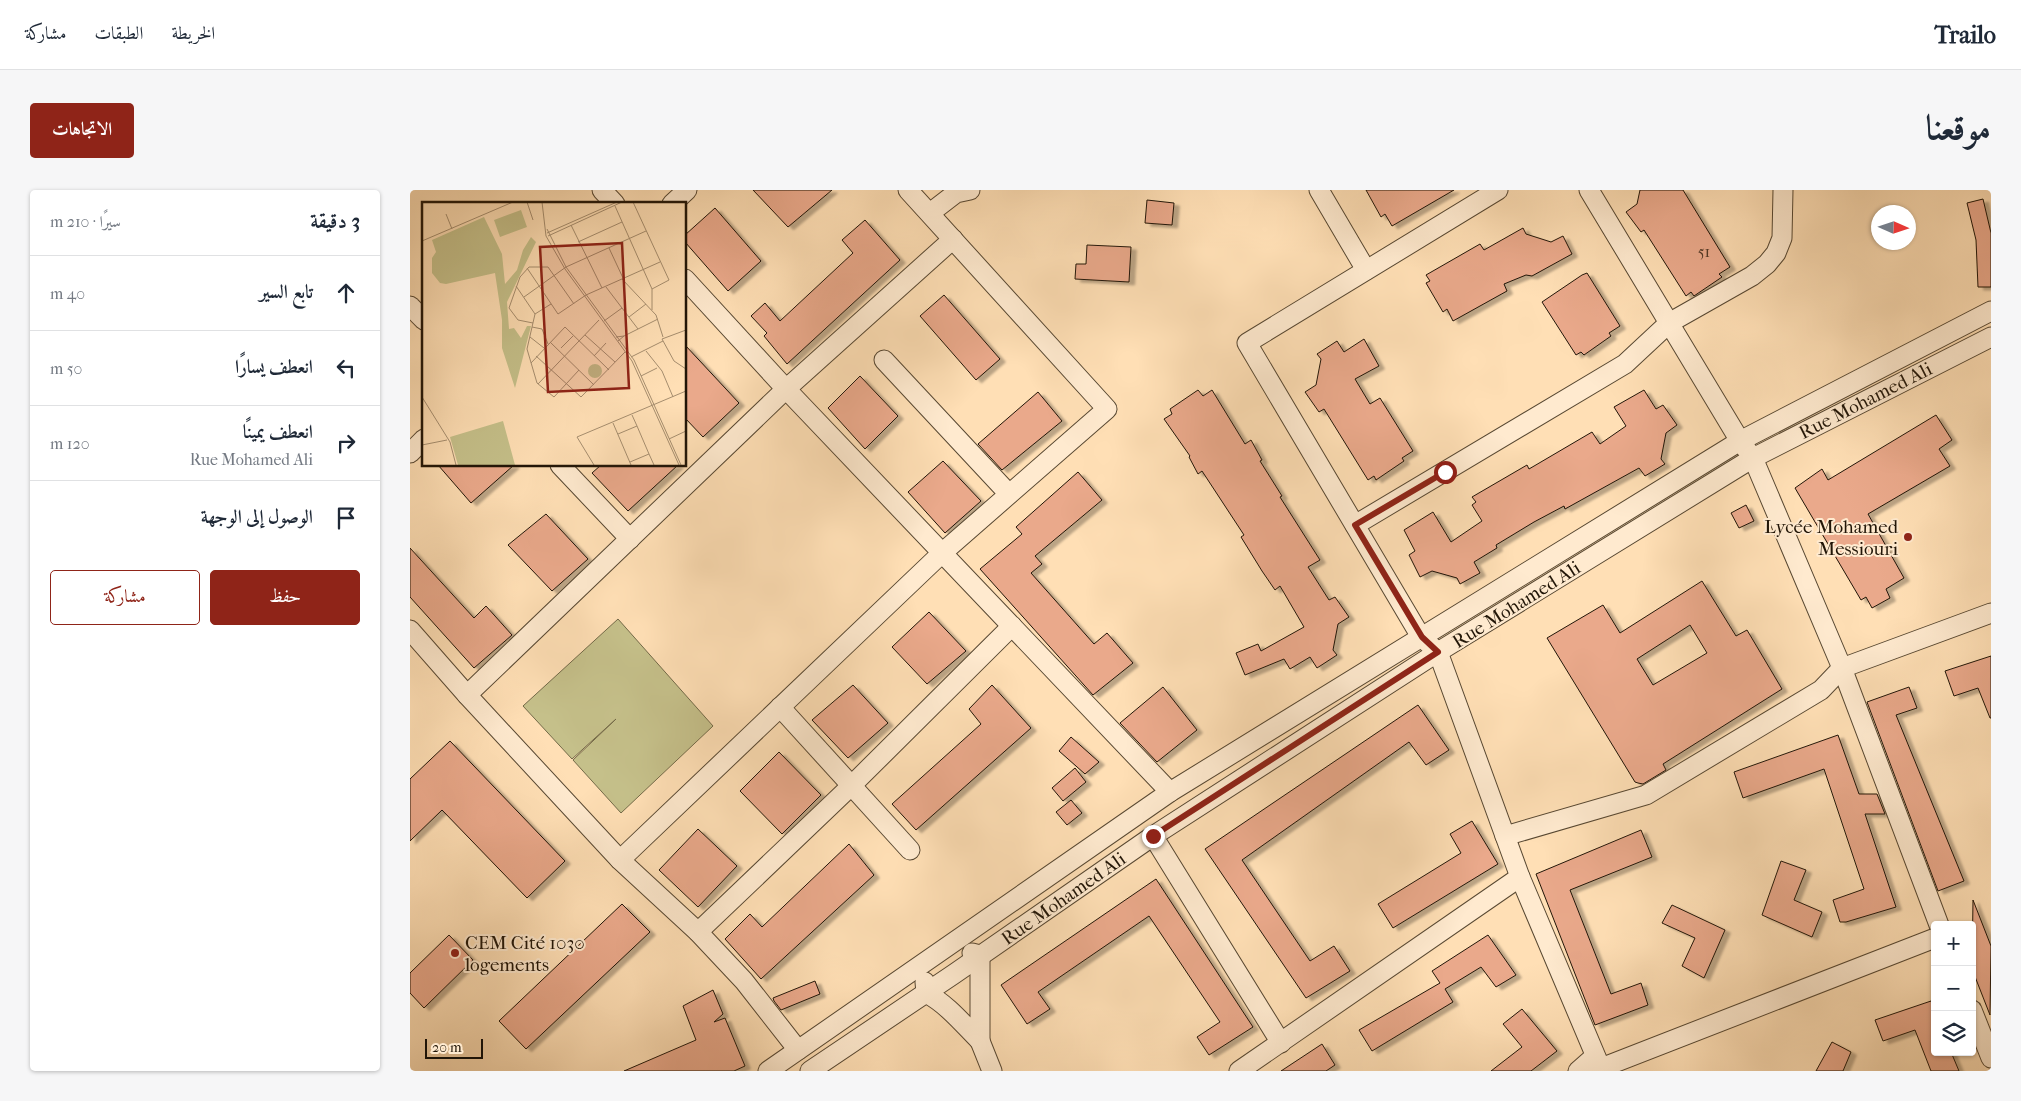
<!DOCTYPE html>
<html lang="ar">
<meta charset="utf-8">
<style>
body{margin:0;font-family:"IM FELL French Canon",Amiri,serif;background:#f6f6f7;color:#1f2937;direction:rtl}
.controls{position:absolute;right:15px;bottom:15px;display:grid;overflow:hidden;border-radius:5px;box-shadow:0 1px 4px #0004}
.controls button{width:45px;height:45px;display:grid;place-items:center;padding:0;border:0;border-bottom:1px solid #e0e1e3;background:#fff;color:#1f2937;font:25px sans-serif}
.compass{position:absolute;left:1461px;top:15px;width:45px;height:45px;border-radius:50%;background:#fff;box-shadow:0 1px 4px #0004;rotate:93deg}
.scale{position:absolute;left:15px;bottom:12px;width:58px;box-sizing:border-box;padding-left:5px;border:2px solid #211507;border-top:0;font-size:14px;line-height:18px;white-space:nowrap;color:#211507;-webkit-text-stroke:4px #ffeacf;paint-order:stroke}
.stop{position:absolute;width:15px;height:15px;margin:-11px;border:4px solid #8f2418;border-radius:50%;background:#fff}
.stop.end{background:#8f2418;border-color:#fff;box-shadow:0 1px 5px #0008}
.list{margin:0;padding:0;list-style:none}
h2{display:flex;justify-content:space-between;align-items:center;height:65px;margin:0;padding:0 20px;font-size:21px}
h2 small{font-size:16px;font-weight:400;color:#747a83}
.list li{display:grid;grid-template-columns:32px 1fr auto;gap:15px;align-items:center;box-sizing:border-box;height:75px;padding:0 20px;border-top:1px solid #e0e1e3}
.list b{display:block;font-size:19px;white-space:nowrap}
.list p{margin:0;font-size:16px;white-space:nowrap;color:#747a83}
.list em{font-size:16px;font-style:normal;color:#747a83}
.actions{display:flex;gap:10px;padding:15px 20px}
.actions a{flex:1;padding:11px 0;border:1px solid #8f2418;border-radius:5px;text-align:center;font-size:18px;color:#8f2418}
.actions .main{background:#8f2418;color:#fff}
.icon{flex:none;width:28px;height:28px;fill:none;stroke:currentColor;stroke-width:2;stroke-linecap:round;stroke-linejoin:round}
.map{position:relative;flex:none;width:1581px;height:881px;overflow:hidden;direction:ltr;border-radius:5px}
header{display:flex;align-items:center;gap:30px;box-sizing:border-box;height:70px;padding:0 25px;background:#fff;border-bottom:1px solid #e0e1e3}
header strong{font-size:24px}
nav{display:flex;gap:28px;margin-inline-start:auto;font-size:18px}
.intro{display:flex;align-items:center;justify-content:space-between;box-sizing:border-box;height:120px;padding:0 30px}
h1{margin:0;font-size:35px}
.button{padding:12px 22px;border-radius:5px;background:#8f2418;color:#fff;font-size:18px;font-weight:700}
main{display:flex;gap:30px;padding:0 30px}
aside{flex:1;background:#fff;border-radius:5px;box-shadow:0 1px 4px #0004}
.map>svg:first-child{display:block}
.green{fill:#c5c08a;stroke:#736a48}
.building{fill:#eaa98b;stroke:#211507;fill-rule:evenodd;filter:url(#shadow)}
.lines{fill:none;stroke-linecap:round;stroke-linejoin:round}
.minor-casing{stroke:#584832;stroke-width:21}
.minor{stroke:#ffeacf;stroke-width:19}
.route{stroke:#8f2418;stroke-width:6}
.poi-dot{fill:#8f2418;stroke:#ffeacf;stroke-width:2}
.labels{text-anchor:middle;stroke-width:4;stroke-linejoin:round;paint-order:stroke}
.number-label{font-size:16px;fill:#533a28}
.street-label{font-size:19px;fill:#211507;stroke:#ffeacf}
.poi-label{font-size:19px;fill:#211507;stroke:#ffeacf;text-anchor:end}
.inset-road{fill:none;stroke:#a68e6f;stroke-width:1}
.view{fill:#8f2418;fill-opacity:0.15;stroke:#8f2418;stroke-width:2.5}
.inset-edge{fill:none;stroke:#211507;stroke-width:2.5}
</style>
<header>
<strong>Trailo</strong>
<nav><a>الخريطة</a><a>الطبقات</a><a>مشاركة</a></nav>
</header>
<div class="intro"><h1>موقعنا</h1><a class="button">الاتجاهات</a></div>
<main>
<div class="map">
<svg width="1581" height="881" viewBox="0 0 1581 881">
<defs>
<filter id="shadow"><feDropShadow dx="5.5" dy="3" stdDeviation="1" flood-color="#0004"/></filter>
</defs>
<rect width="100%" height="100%" fill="#ffdfb5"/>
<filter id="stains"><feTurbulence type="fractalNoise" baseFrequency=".004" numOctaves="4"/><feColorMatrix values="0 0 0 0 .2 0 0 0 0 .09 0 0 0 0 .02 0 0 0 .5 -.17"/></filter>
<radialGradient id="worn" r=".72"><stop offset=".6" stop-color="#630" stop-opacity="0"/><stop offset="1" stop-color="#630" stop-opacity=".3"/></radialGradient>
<polygon class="green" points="208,429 303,536 211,623 163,570 206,529 162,569 113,516"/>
<g class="building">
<polygon points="343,0 422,0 378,37"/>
<polygon points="956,0 1044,0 982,36 975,24 971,27"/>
<polygon points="1230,0 1273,0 1320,77 1309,84 1312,87 1284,106 1281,102 1276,106 1234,40 1231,42 1216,22 1227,14"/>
<polygon points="1573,9 1581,43 1581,97 1568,97 1566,50 1557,13"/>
<polygon points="737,10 764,13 762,35 735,33"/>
<polygon points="305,18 351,71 318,101 275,52 275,45"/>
<polygon points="455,30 490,70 377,174 354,146 357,143 341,126 355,113 370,131 443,63 432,50"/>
<polygon points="1113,38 1116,44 1141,52 1153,46 1162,64 1122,86 1116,85 1094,94 1097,101 1043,131 1037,119 1033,122 1016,93 1020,91 1016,85 1070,54 1074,60"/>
<polygon points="677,55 721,57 719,92 665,89 666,74 676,74"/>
<polygon points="1177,83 1210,136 1199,143 1201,146 1174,165 1171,162 1166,165 1132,112 1172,85"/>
<polygon points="534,105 590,169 566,190 510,126"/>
<polygon points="954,149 969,176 945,189 960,214 970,208 1003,261 992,268 994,271 966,290 964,286 958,290 914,219 909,222 895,202 906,195 911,169 907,164 927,151 934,162"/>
<polygon points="275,155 329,213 293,247 275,228"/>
<polygon points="450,186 488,226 455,259 418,218"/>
<polygon points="788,200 793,206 802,200 835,254 841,250 852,270 850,271 872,306 870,307 910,370 898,377 919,410 925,407 939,427 928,434 923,460 927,465 907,478 900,467 880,479 874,469 835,485 826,463 848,454 851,461 894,437 870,396 865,400 852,381 831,347 834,345 792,281 788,284 779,267 780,266 754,229 762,224 760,219"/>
<polygon points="1234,200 1246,219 1253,215 1267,235 1256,243 1251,269 1255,274 1235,286 1229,278 1155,319 1154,316 1124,332 1086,355 1087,358 1064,372 1070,383 1050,394 1047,388 1022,381 1010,387 999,365 1005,361 994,340 1023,322 1041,352 1072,331 1062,315 1066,312 1062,307 1117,275 1119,279 1182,242 1190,254 1216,236 1204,217"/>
<polygon points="628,202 652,231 592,280 568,254"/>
<polygon points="1526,225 1542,250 1529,259 1540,276 1458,324 1494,388 1476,399 1480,408 1462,418 1456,407 1451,410 1385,298 1412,279 1418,290"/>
<polygon points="533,271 571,311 535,343 498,302"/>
<polygon points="28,275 104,275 61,313"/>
<polygon points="191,275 268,275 218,321 182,283"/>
<polygon points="668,282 692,310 625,366 632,374 621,383 684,454 697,443 723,473 683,505 570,379 612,344 606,337"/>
<polygon points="1336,315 1344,331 1329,338 1321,323"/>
<polygon points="136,324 178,369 142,401 98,355"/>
<polygon points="0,358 64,428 76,416 102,445 64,478 0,407"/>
<path d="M 1292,391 L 1326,446 L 1337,440 L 1372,499 L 1253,574 L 1256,580 L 1233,594 L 1228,593 L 1225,592 L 1137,448 L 1193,415 L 1210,443 ZM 1280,435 L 1297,463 L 1243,495 L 1227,469 Z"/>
<polygon points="519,422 556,461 517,494 482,457"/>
<polygon points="1581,466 1581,528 1580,528 1568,498 1544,506 1535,481"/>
<polygon points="443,495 478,533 438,568 402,530"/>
<polygon points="582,495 621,538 506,640 482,614 571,534 559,519"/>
<polygon points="753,497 787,540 747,572 710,533"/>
<polygon points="1499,497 1507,518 1486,525 1554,691 1528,701 1457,512"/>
<polygon points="1008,515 1039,560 1016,575 999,552 832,670 900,771 924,756 940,781 896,808 795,659"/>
<polygon points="1428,545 1449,604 1467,604 1475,624 1455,624 1486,717 1436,732 1430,732 1423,710 1454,699 1414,579 1333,608 1324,582"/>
<polygon points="661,547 689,572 675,584 649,561"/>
<polygon points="40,551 155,671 117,708 32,620 0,651 0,589"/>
<polygon points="369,562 411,605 372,644 330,601"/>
<polygon points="665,578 676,592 653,611 642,598"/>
<polygon points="661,610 672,623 657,635 646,622"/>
<polygon points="1062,631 1088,674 983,738 968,714 1051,663 1040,644"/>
<polygon points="288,639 327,676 288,717 249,680"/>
<polygon points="1231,640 1242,667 1160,700 1201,804 1231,793 1238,815 1185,835 1126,684"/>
<polygon points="439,654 464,685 351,789 315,749 340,724 352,737"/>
<polygon points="1371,671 1396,680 1384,710 1412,722 1402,747 1352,725"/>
<polygon points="746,689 843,837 799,865 787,847 810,832 739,726 628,802 640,819 617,834 591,795"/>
<polygon points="1563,710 1581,756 1580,825 1562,779"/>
<polygon points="212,714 240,742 116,859 89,831"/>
<polygon points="1262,715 1315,740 1294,788 1272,776 1285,748 1252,733"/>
<polygon points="39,745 63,770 14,818 0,803 0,783"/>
<polygon points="1078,745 1106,785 1086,797 1071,777 1035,799 1043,812 962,861 949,840 1030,793 1022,781"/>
<polygon points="405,791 410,804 371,820 364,811 363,808"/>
<polygon points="303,800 313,824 304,832 315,828 335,876 324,881 214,881 286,850 273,816"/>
<polygon points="1521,811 1525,821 1525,862 1541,862 1549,881 1521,881 1505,840 1473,851 1465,830"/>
<polygon points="1112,819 1147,861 1121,881 1081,881 1112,857 1093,834"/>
<polygon points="1422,852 1441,862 1433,881 1406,881"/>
<polygon points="912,854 925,875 916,881 871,881"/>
</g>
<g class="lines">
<defs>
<g id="minor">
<polyline points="192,0 205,14"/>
<polyline points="909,0 956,80"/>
<polyline points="1088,0 837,153 1011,447 1028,462 1110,687 1192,881"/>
<polyline points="1179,0 1330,251 1343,268 1432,478 1529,735"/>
<polyline points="262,14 277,0"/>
<polyline points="520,23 546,3 560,0"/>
<polyline points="275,89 376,199 760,602"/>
<polyline points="0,116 14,130"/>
<polyline points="474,170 599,304"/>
<polyline points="0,263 14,249"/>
<polyline points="150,275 220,349"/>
<polyline points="945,335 1215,174 1259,133 1342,86 1357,74 1366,63 1372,48 1373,0"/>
<polyline points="0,440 57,505 210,670 288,742 334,791 388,860"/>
<polyline points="57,505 376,199 543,49"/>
<polyline points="370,517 500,660"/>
<polyline points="743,646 871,853"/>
<polyline points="1095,646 1236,605 1411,500 1432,478 1581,423"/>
<polyline points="210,670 532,363 697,219 498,0"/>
<polyline points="288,742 441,596 602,436"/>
<path d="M 515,792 L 516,803 C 537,814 554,835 570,851 L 570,765 L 562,763"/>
<polyline points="1562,820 1581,868"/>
<polyline points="570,851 582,881"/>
<polyline points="1191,878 1525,748"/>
<polyline points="358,881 760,602 1330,251 1581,121"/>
<polyline points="400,881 544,784 743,646 1028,462 1343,268 1581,147"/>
<polyline points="829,881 1110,687"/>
<polyline points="1168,881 1185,866"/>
</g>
</defs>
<use href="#minor" class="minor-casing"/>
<use href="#minor" class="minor"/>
</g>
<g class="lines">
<polyline class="route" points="743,646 1028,462 1012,447 945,335 1035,282"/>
</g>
<g class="poi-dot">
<circle cx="1498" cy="347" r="5"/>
<circle cx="45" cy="763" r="5"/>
</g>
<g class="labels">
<g class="number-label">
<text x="1294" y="67">51</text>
</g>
<g class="street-label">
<text transform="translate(1455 210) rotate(-27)" y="7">Rue Mohamed Ali</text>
<text transform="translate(1106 414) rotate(-32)" y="7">Rue Mohamed Ali</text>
<text transform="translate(653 708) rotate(-35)" y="7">Rue Mohamed Ali</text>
</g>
<g class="poi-label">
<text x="1488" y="343">Lycée Mohamed<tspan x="1488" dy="22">Messiouri</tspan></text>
<text x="55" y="759" text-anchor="start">CEM Cité 1030<tspan x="55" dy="22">logements</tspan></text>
</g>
</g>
<g transform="translate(12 12)">
<rect width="264" height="264" fill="#ffdfb5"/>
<path d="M 99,8 L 105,25 L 78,35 L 72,18 ZM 62,15 L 80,52 L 83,82 L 95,68 L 101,48 L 109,35 L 114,40 L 85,100 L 87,127 L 92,126 L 99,136 L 105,124 L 109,124 L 93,186 L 80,146 L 80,118 L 73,71 L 24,82 L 18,81 L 10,71 L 10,56 L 14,50 L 10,38 ZM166 169a7 7 0 1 1 14 0a7 7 0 1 1-14 0ZM 81,219 L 93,263 L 36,263 L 28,235 Z" fill="#c5c08a"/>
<path class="inset-road" d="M 105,0 L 111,18M 120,0 L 124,34 L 143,67 L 210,159 L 257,263M 211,0 L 247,78 L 230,87M 193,4 L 230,87 L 230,108M 24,12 L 30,27M 149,23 L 180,86M 125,27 L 144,65 L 212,158 L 259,263M 125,31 L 195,0M 126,34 L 200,0M 0,39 L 91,0M 156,40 L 200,20M 187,46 L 201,76M 105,66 L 136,112 L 164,93 L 238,60M 200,77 L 234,113 L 241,135M 94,84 L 113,112 L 129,102M 184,85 L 216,127M 102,95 L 144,65 L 224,29M 113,112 L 105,147 L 115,181 L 132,195 L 157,168M 207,115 L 224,102M 182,119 L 200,106M 111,121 L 96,118 L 87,106 L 98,75 L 107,65 L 126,65 L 152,102M 110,125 L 120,127 L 126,142M 264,128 L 240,137 L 252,159 L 264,167M 163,133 L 193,160M 202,134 L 236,117M 108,135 L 122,146M 194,135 L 202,134 L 196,139M 128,140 L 172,183M 139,146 L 151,134M 224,149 L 240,169 L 251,195M 114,154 L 159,195 L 203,150M 172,154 L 184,141M 209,155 L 241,139M 109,161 L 143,125 L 187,168M 219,174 L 235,166M 116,182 L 177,118M 0,195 L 28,240 L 34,263M 191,221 L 209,263M 215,224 L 227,252M 196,232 L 215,224 L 210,213M 247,237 L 264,229M 0,243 L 25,238M 208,260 L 227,252 L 232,263M 172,263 L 155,235 L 264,189"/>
<path class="view" d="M 200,41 L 207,186 L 126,190 L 118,45 Z"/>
<rect width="264" height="264" class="inset-edge"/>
</g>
<rect width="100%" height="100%" filter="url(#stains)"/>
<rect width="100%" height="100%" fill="url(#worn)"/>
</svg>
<div class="controls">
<button>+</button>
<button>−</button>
<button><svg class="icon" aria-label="layers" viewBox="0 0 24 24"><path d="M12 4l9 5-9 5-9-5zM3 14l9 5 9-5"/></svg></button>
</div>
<svg class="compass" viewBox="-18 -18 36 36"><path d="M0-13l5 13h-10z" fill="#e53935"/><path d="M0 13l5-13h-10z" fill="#747a83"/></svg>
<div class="scale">20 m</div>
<div class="stop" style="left:1035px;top:282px"></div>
<div class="stop end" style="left:743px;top:646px"></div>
</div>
<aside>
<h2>3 دقيقة<small>سيرًا · 210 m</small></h2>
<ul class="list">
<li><svg class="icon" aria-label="ahead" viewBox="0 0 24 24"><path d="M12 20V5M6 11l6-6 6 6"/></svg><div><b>تابع السير</b></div><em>40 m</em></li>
<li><svg class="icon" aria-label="left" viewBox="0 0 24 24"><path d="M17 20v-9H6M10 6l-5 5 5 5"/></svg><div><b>انعطف يسارًا</b></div><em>50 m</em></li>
<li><svg class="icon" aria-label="right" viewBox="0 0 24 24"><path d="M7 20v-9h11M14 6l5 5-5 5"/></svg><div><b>انعطف يمينًا</b><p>Rue Mohamed Ali</p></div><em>120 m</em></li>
<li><svg class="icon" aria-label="arrive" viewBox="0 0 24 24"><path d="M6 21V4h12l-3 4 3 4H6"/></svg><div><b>الوصول إلى الوجهة</b></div></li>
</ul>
<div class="actions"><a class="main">حفظ</a><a>مشاركة</a></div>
</aside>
</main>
